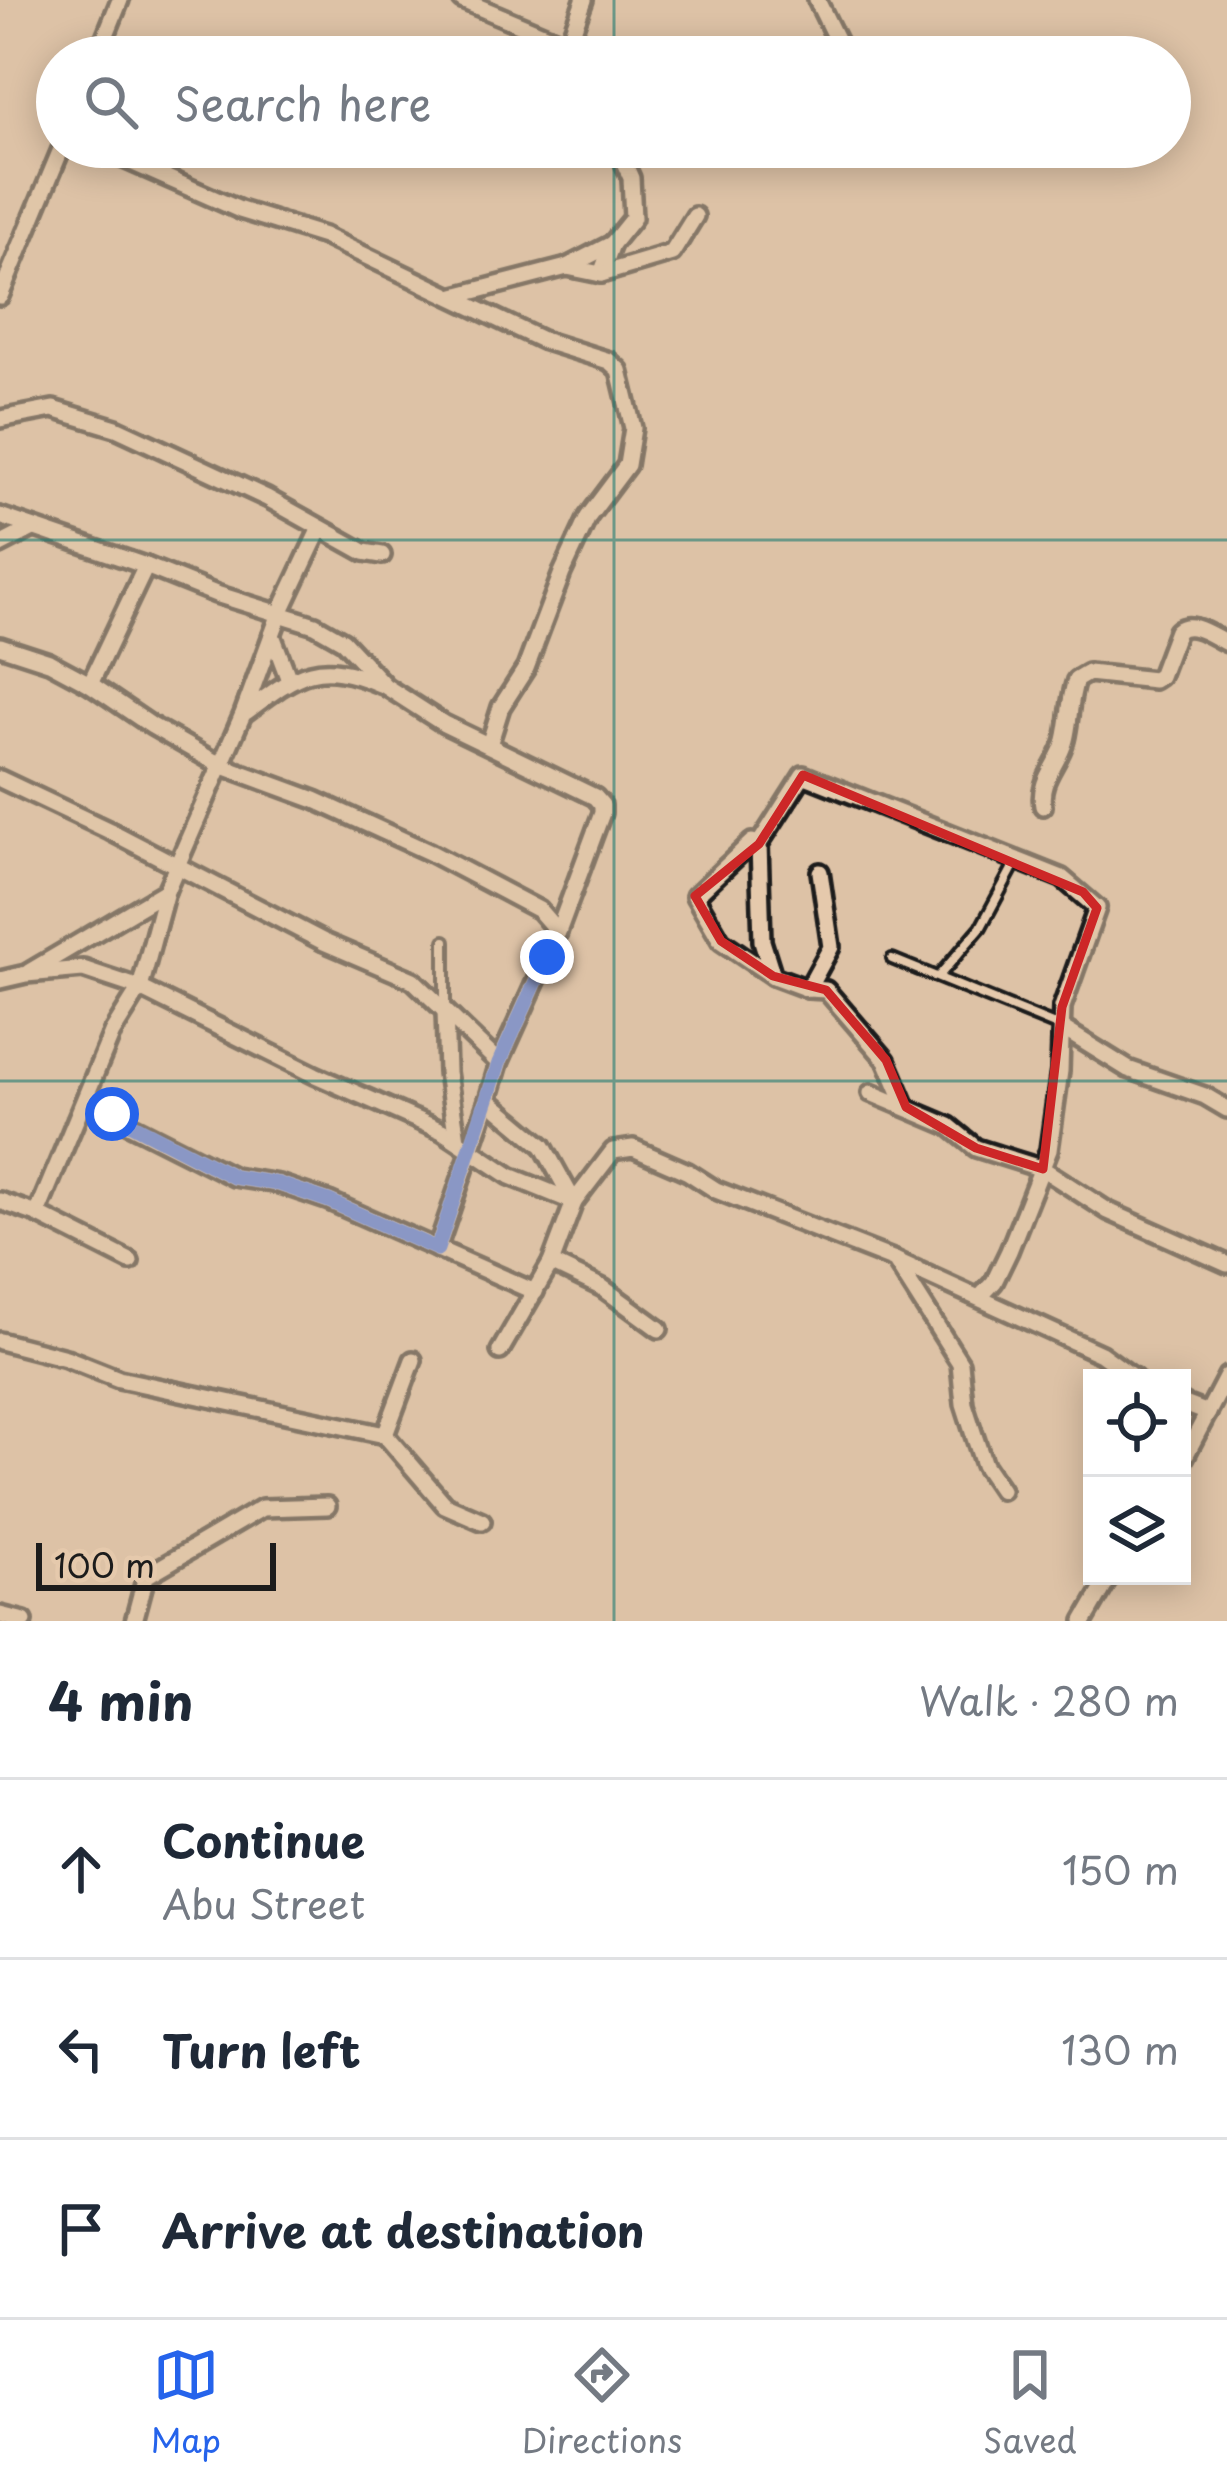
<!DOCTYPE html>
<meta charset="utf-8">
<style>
body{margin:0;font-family:"Playpen Sans",sans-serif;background:#f6f6f7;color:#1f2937}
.controls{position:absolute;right:36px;bottom:36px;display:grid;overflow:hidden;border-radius:0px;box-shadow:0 6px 30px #0003}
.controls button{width:108px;height:108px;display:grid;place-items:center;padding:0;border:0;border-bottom:3px solid #e0e1e3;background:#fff;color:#1f2937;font:60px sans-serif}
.scale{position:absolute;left:36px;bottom:30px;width:240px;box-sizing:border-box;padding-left:12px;border:6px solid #1c1c1c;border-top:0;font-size:33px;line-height:42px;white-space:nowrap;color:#1c1c1c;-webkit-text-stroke:9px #e5c9ac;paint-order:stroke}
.stop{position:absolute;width:36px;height:36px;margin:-27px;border:9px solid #2563eb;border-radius:50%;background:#fff}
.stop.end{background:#2563eb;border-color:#fff;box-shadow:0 3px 12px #0008}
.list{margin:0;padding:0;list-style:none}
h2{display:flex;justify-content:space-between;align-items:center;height:156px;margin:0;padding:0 48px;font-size:51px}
h2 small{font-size:39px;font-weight:400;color:#747a83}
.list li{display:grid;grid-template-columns:78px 1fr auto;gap:36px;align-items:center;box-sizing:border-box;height:180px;padding:0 48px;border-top:3px solid #e0e1e3}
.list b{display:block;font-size:45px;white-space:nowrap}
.list p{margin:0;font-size:39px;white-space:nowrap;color:#747a83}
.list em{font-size:39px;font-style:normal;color:#747a83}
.icon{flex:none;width:66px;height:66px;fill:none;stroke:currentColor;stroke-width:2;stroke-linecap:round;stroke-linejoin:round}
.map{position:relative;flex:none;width:1227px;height:1621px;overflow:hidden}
.search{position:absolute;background:#fff;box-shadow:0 6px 30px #0003;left:36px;right:36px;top:36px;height:132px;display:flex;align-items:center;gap:30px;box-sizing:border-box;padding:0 42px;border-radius:66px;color:#747a83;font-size:45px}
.sheet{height:696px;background:#fff}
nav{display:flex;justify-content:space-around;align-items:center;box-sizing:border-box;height:168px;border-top:3px solid #e0e1e3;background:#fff;font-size:33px;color:#747a83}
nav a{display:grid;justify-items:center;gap:6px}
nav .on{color:#2563eb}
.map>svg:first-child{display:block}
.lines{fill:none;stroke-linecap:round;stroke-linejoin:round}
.lane-casing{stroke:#1c1c1c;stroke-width:16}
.street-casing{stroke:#1c1c1c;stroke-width:24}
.lane{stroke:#e5c9ac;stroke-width:8}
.street{stroke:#e5c9ac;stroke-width:15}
.route{stroke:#2563eb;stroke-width:15}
.marked{fill:none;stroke:#cd2727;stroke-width:9;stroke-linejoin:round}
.grid{fill:none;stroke:#0f766e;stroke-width:3;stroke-opacity:0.55}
</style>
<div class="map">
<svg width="1227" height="1621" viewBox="0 0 1227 1621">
<rect width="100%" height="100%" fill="#ddc2a6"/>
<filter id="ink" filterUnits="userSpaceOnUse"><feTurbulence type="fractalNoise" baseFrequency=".00833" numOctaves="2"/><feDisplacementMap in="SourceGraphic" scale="24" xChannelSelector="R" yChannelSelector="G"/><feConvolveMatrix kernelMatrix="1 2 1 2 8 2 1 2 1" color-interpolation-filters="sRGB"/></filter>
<g filter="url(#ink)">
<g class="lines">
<defs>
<g id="lane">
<polyline points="445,941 445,1010"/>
<polyline points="892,959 1062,1028"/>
<polyline points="938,977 981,927 1017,860"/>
</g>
<g id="street">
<polyline points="462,0 597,57"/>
<polyline points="817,0 845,57"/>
<polyline points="572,53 568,44 584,0"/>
<polyline points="97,57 120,0"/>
<polyline points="73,147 115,155 240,210 324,236 542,340 609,361 619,370 633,428 627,465 588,517 562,573 526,668 501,707 489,745"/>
<polyline points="834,147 861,152 869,147"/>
<polyline points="567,267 612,244"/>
<polyline points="601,274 612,244 633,218 631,178 617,147"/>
<polyline points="0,296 62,147"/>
<polyline points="455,296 567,267 601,274 672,253 695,216"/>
<polyline points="0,419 53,409 116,428 267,498 364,552 382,555"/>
<polyline points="0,516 146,566 216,594 315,625 343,641 385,686 444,724 595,797 602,805 602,813 558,932 499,1063 488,1100 543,1146 574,1202 613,1151 633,1148 688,1172 716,1190 895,1260 960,1363 964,1404 973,1432 984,1465 1001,1490"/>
<polyline points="0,545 33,528"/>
<polyline points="272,635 289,680"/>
<polyline points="0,646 49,662 90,684 152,726 220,765 315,800 431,853 539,910 558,932"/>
<polyline points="90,684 146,566"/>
<path d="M 246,712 C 297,674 316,657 380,684"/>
<polyline points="0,779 110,831 324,942 413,980 499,1063"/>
<path d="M 1043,806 C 1038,780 1059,764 1065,740 C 1070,720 1069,700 1076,680 L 1088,673 L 1154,680 L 1160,676 L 1177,631 C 1191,619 1212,636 1227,643"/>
<polyline points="759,844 752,842 695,896 721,941 773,976"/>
<polyline points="29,972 166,891"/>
<polyline points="0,980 26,974 83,969 140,988 315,1075 442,1131 510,1176 574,1202 551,1263 500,1351"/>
<polyline points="808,989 831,947 820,872"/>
<polyline points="445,1011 447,1072 457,1140"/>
<polyline points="1062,1028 1128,1069 1205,1096 1227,1109"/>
<polyline points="871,1093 949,1126 976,1148 1043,1169 1108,1211 1227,1264"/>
<polyline points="87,1103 234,1177 279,1184 329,1201 535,1292"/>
<polyline points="906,1107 886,1060 826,990 808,989 773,976 762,941 759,844 803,775 1062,878 1097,908 1062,1007 1060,1071 1049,1150 1009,1251 994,1282 980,1297"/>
<polyline points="0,1201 37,1214 112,1033 140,988 166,891 243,714 280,613 320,528"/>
<polyline points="37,1214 130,1261"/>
<polyline points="437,1249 488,1100"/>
<polyline points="895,1260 1101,1354 1134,1378"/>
<polyline points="551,1263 603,1288 659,1329"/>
<polyline points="0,1341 66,1358 119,1379 385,1435"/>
<polyline points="413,1360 385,1435 445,1505 482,1521"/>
<polyline points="1182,1403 1208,1413"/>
<polyline points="1182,1462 1227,1376"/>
<polyline points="0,1615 24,1621"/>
<polyline points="134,1621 146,1576 262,1508 327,1506"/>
<polyline points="1084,1621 1110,1576"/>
</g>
</defs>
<use href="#lane" class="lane-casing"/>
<use href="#street" class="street-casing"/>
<use href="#lane" class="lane"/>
<use href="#street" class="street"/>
</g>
</g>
<g class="lines" filter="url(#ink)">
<polyline class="route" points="112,1114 234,1177 279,1184 329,1201 437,1249 499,1063 547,957"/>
</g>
<path d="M0 0H1227V1621H0ZM 803,775 L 1083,892 L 1097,908 L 1062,1007 L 1043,1169 L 976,1148 L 906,1107 L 886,1060 L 826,990 L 773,976 L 721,941 L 695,896 L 759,844 Z" fill="#ddc2a6" fill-opacity=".55" fill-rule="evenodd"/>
<path class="marked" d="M 803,775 L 1083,892 L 1097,908 L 1062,1007 L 1043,1169 L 976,1148 L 906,1107 L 886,1060 L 826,990 L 773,976 L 721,941 L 695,896 L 759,844 Z"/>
<path class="grid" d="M 614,0 L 614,57M 614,147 L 614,1621M 0,540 L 1227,540M 0,1081 L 1227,1081"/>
</svg>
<div class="controls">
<button><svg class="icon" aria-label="locate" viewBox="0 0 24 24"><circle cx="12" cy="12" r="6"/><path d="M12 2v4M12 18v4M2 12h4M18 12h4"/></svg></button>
<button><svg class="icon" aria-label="layers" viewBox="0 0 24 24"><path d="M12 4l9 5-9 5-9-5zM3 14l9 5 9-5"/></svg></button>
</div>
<div class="scale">100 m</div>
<div class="stop" style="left:112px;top:1114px"></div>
<div class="stop end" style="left:547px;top:957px"></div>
<div class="search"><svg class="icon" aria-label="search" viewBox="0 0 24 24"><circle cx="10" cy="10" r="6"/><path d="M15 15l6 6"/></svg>Search here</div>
</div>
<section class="sheet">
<h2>4 min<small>Walk · 280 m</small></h2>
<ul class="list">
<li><svg class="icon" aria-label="ahead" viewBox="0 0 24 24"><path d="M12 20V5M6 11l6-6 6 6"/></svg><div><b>Continue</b><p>Abu Street</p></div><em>150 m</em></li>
<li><svg class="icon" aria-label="left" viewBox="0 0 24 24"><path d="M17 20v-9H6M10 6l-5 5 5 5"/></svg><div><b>Turn left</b></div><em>130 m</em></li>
<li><svg class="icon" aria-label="arrive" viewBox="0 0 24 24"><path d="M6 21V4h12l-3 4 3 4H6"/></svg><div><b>Arrive at destination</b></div></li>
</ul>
</section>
<nav>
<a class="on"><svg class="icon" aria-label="map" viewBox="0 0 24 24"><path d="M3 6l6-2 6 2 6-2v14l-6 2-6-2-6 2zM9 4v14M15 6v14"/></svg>Map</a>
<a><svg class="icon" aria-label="directions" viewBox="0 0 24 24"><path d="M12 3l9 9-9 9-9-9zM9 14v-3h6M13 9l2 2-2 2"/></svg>Directions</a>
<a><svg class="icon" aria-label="saved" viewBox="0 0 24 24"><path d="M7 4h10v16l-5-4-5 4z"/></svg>Saved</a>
</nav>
